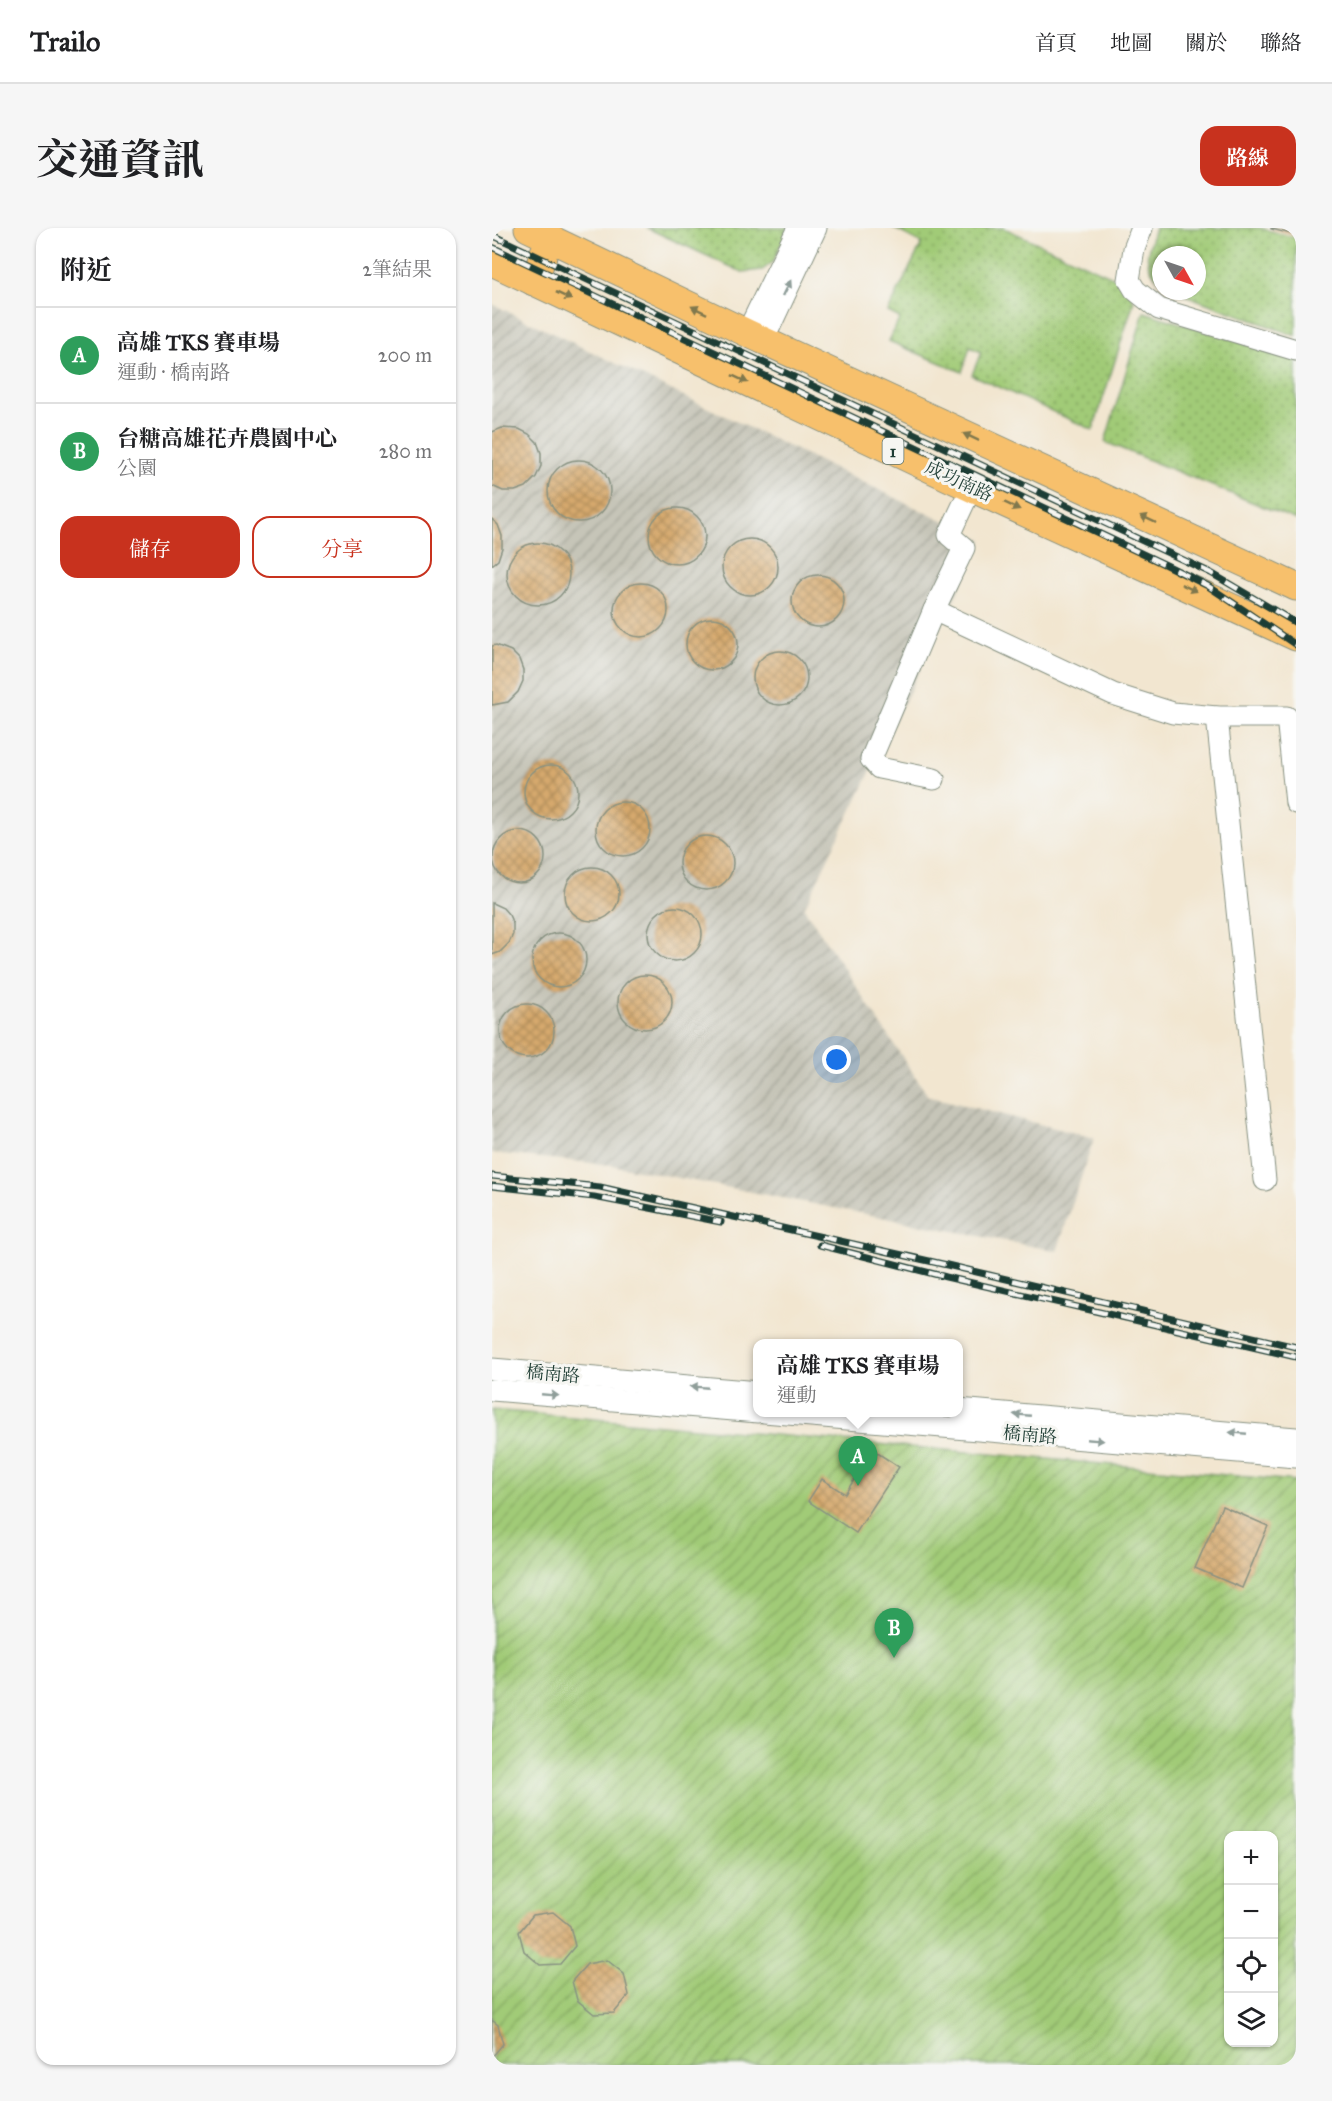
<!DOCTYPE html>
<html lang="zh-TW">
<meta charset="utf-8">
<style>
body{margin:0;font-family:"IM FELL Great Primer","Noto Serif TC",serif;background:#f6f6f6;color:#202124}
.controls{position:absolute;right:18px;bottom:18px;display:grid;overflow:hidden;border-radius:12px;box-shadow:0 2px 4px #0004}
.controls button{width:54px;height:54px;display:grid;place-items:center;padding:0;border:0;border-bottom:2px solid #e0e0e0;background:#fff;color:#202124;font:30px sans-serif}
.compass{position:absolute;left:660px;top:18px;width:54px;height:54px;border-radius:50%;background:#fff;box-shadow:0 2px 4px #0004;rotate:130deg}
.you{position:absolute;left:345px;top:832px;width:21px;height:21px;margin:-15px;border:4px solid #fff;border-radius:50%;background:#1a73e8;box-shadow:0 0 0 9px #1a73e833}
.badge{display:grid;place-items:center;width:39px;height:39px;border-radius:50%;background:#c8321e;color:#fff;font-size:20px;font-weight:700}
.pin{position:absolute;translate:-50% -50px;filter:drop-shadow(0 2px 3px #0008)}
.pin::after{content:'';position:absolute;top:32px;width:21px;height:18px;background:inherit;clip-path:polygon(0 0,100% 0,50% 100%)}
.popup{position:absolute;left:261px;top:1111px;width:210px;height:78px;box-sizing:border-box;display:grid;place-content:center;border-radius:12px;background:#fff;filter:drop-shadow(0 2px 4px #0005);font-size:20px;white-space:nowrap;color:#757577}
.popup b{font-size:22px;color:#202124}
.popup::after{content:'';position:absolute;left:50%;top:100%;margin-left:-12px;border:12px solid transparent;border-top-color:#fff}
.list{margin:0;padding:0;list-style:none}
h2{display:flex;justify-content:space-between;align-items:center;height:78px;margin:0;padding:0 24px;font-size:26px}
h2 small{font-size:20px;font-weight:400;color:#757577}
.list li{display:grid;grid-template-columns:39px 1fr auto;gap:18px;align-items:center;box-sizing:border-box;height:96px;padding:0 24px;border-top:2px solid #e0e0e0}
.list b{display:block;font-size:22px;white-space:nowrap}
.list p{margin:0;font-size:20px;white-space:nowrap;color:#757577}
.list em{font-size:20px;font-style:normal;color:#757577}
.actions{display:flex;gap:12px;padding:18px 24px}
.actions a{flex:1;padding:14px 0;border:2px solid #c8321e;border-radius:18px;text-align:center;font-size:21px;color:#c8321e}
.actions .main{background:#c8321e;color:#fff}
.icon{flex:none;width:33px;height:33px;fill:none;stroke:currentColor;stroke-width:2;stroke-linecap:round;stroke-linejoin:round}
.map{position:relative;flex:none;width:804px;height:1837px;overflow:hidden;border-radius:18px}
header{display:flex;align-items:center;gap:36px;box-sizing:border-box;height:84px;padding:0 30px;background:#fff;border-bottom:2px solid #e0e0e0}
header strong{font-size:28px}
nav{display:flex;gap:33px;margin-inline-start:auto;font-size:21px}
.intro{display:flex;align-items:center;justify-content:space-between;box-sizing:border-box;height:144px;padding:0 36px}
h1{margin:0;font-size:42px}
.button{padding:15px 27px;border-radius:18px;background:#c8321e;color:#fff;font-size:21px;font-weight:700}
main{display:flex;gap:36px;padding:0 36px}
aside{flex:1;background:#fff;border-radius:18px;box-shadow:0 2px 4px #0004}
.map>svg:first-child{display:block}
.industrial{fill:url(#industrial-furrows)}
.grass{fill:url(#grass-dots);stroke:#608456;stroke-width:1.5}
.garden{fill:url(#garden-furrows);stroke:#608456;stroke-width:1.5;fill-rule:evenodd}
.building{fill:url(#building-cross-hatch)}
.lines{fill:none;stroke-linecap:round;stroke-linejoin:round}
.minor-casing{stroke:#889282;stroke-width:23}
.major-casing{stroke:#889282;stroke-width:29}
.minor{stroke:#fff;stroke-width:21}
.major{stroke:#f7c06c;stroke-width:27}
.rail-casing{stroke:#1f3d34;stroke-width:7}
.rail{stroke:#f6f6f2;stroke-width:4.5;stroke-dasharray:14;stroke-linecap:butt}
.oneway{fill:#8f9e9a}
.oneway2{fill:#80784d}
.labels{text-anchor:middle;stroke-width:6;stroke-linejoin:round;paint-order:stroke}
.shield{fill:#f6f6f2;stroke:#60746d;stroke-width:1.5}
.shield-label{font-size:16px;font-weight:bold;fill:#1f3d34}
.street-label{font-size:18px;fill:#1f3d34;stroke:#f6f6f2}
</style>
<header>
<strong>Trailo</strong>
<nav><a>首頁</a><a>地圖</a><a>關於</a><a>聯絡</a></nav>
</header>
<div class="intro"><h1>交通資訊</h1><a class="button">路線</a></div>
<main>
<aside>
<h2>附近<small>2筆結果</small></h2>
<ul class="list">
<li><span class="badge" style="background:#2e9e5b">A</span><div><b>高雄 TKS 賽車場</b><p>運動 · 橋南路</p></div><em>200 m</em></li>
<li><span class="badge" style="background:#2e9e5b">B</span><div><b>台糖高雄花卉農園中心</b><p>公園</p></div><em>280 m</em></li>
</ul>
<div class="actions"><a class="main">儲存</a><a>分享</a></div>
</aside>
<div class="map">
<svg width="804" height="1837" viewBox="0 0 804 1837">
<defs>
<pattern id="industrial-furrows" width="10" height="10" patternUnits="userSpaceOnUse" patternTransform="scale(1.5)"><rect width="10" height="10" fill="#c6c5b8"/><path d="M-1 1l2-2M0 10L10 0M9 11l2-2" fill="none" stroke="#a0a196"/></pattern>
<pattern id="grass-dots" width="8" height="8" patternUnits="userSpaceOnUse" patternTransform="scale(1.5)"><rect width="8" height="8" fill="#a1cb77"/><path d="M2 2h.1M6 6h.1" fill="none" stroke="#83a662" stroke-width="1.8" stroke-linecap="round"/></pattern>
<pattern id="garden-furrows" width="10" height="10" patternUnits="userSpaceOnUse" patternTransform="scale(1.5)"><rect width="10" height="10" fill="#a1cb77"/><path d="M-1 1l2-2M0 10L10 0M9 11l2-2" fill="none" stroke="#83a662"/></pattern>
<pattern id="building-cross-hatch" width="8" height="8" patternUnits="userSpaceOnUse" patternTransform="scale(1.5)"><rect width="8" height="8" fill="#d6a96d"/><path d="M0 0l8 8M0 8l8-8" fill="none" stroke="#ad8b5a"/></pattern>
</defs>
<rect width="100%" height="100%" fill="#f6f6f2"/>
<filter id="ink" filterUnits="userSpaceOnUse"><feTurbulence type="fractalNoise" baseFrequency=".0167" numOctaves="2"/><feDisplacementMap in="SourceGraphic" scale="12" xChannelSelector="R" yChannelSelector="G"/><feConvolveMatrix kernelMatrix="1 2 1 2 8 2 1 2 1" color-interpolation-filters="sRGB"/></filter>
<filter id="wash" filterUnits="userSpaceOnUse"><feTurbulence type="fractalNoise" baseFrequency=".008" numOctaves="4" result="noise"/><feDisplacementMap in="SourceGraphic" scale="24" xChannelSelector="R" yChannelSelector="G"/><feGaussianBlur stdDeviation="1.35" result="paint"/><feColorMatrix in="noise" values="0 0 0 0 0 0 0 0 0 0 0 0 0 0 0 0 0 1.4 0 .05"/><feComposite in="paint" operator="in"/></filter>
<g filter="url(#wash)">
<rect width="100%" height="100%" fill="#f2e6d0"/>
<polygon class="industrial" points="0,76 491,312 312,680 436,868 602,910 565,1023 120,937 0,925"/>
<g class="grass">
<polygon points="155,0 296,0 281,34 270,42 250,44"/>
<polygon points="401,0 512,0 632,54 642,73 601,202 480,147 489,124 478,119 470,144 397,113 408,90 396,84 430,15"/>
<path d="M 663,0 L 768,0 L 804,10 L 804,108 L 682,63 L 705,63 L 705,27 L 669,27 L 669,54 C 649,35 655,23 663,0 Z"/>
<polygon points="652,84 804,131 804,292 613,214"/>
</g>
<path class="garden" d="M 0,1182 L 804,1253 L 804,1837 L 0,1837 ZM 736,1608 L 782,1608 L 782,1814 L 736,1814 Z"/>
<g id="blocks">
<g class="building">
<polygon points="779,0 804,0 804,7 779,1"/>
<polygon points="10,200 27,201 37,206 45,214 49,225 49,238 44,249 34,259 23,263 11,263 0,258 0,204"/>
<circle cx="87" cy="263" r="31"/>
<circle cx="185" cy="308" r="28"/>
<polygon points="0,291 6,297 10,308 10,320 6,332 0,337"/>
<circle cx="258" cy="339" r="28"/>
<circle cx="46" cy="346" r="31"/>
<circle cx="326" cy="373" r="26"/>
<circle cx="149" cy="382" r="27"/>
<circle cx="220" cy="416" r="26"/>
<polygon points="4,417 19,423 27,431 31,442 31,453 26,464 16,474 0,477 0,418"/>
<circle cx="288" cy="450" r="27"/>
<circle cx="59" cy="564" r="27"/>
<circle cx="131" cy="601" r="27"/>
<circle cx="27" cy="629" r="26"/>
<circle cx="214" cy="635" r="27"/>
<circle cx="100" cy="666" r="27"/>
<polygon points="0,675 11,680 17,687 21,696 21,706 17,715 8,724 0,727"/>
<circle cx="183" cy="706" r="27"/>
<circle cx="67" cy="732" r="27"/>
<circle cx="153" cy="774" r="27"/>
<circle cx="35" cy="803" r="27"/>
<polygon points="381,1222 407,1239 364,1305 316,1273 330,1251 353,1266"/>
<polygon points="730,1278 776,1298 750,1360 703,1340"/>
<polygon points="61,1684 78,1698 83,1718 68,1736 48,1737 32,1723 27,1704 41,1687"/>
<polygon points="115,1732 132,1746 137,1767 122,1785 102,1786 85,1772 80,1753 95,1736"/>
<polygon points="0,1792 6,1797 11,1816 0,1829"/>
</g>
</g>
</g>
<g filter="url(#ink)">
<use href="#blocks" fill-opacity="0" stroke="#889282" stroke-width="1.5"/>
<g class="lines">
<defs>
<g id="minor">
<polyline points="650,0 642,21 637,52 643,62 667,81 804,122"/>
<polyline points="255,105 306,0"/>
<polyline points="271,113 324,0"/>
<polyline points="442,382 621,466 681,485 725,489 795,489 804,575"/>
<polyline points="725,489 773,952"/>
<polyline points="442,551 387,540 379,531 442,382 472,320 457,307 479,260"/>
<polyline points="0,1141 266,1164"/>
<polyline points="0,1162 266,1184"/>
<polyline points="466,1181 804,1210"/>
<polyline points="272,1184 804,1229"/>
</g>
<g id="major">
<polyline points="36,0 255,105 804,359"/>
<polyline points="0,34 479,260 804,409"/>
<polyline points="42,54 57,10"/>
</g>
</defs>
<use href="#minor" class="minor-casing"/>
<use href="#major" class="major-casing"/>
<use href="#minor" class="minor"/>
<use href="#major" class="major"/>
<defs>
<g id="rail">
<polyline points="0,7 719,345 804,395"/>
<polyline points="0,19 674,337 716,358 804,417"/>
<polyline points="0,948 108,959 455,1037 804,1119"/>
<polyline points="0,958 102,969 229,994"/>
<polyline points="328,1017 454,1049 804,1129"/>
</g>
</defs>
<use href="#rail" class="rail-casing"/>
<use href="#rail" class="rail"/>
</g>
<defs><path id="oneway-solid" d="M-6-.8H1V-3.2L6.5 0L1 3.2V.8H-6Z" transform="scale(1.5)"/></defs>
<g class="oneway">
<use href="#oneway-solid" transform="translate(295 60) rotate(-64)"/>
<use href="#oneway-solid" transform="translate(207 1159) rotate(-175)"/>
<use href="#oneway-solid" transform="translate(58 1167) rotate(5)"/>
<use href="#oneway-solid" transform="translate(530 1187) rotate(-175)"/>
<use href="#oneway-solid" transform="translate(746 1205) rotate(-175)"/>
<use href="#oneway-solid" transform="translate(603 1212) rotate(5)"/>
</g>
<g class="oneway2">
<use href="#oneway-solid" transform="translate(72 68) rotate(25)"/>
<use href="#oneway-solid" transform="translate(207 82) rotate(-154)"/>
<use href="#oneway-solid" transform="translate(248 151) rotate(25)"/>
<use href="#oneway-solid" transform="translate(479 209) rotate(-155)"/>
<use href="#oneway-solid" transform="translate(520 278) rotate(25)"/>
<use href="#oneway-solid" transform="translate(656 291) rotate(-155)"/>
<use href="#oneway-solid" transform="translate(697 360) rotate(25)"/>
</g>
</g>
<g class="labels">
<rect class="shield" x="390.5" y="210" width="21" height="26" rx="4.5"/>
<g class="shield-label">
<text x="401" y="229">1</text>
</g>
<g class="street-label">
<text transform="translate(467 253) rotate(25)" y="6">成功南路</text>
<text transform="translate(61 1146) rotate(5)" y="6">橋南路</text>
<text transform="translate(538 1207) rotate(5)" y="6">橋南路</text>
</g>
</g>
</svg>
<div class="controls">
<button>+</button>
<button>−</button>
<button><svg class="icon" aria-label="locate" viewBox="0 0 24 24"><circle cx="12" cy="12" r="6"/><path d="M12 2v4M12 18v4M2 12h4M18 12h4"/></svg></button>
<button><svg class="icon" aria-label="layers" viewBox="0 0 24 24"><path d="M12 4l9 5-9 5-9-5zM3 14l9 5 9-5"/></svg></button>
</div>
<svg class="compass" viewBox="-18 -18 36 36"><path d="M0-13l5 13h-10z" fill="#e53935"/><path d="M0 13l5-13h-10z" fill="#757577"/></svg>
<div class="you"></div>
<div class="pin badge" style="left:366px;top:1258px;background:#2e9e5b">A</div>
<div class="popup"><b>高雄 TKS 賽車場</b>運動</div>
<div class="pin badge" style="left:402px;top:1430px;background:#2e9e5b">B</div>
</div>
</main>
